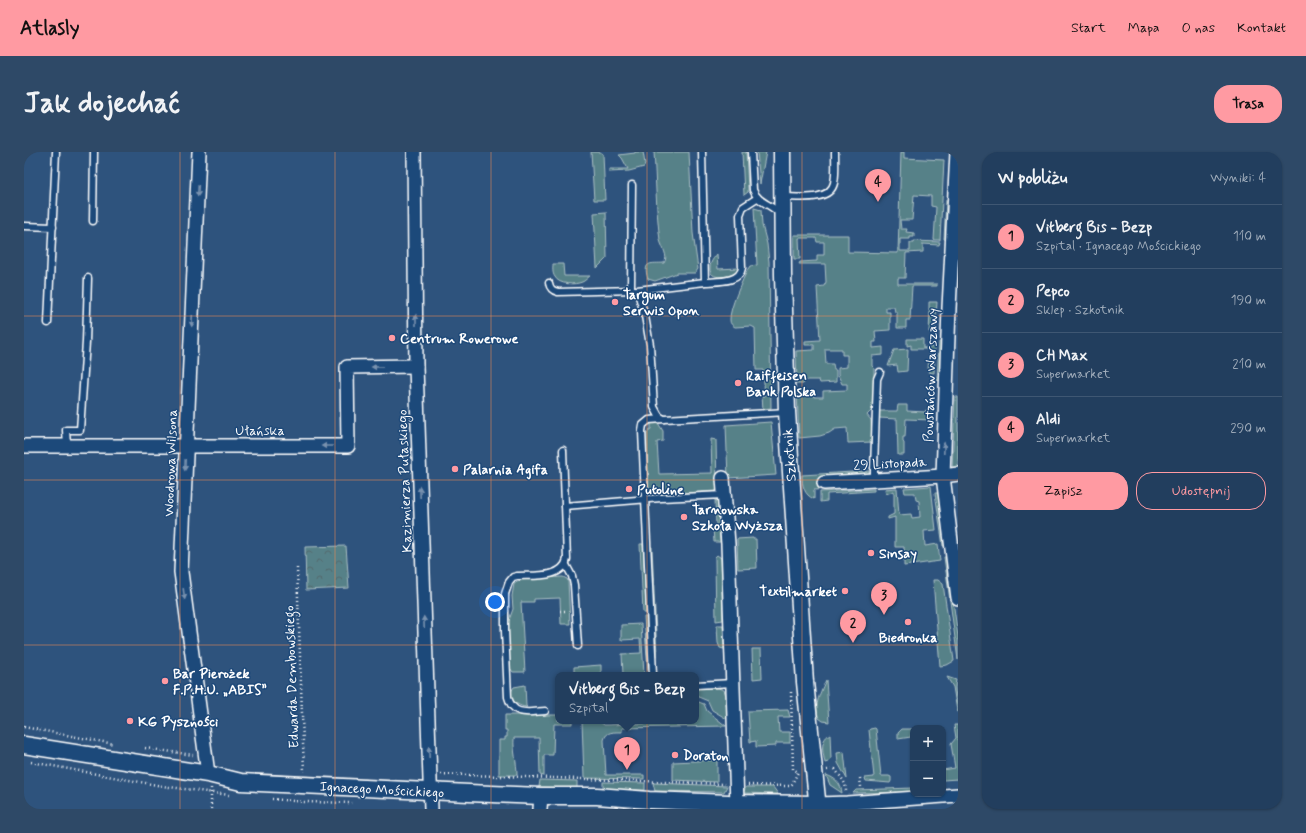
<!DOCTYPE html>
<html lang="pl">
<meta charset="utf-8">
<style>
body{margin:0;font-family:Mynerve,sans-serif;background:#2e4967;color:#f1f3f6}
.controls{position:absolute;right:12px;bottom:12px;display:grid;overflow:hidden;border-radius:8px;box-shadow:0 1px 3px #0004}
.controls button{width:36px;height:36px;display:grid;place-items:center;padding:0;border:0;border-bottom:1px solid #3f5773;background:#223e5e;color:#f1f3f6;font:20px sans-serif}
.you{position:absolute;left:471px;top:450px;width:14px;height:14px;margin:-10px;border:3px solid #fff;border-radius:50%;background:#1a73e8;box-shadow:0 0 0 6px #1a73e833}
.badge{display:grid;place-items:center;width:26px;height:26px;border-radius:50%;background:#ff9aa2;color:#111;font-size:13px;font-weight:700}
.pin{position:absolute;translate:-50% -33px;filter:drop-shadow(0 1px 2px #0008)}
.pin::after{content:'';position:absolute;top:21px;width:14px;height:12px;background:inherit;clip-path:polygon(0 0,100% 0,50% 100%)}
.popup{position:absolute;left:531px;top:520px;width:144px;height:52px;box-sizing:border-box;display:grid;place-content:center;border-radius:8px;background:#223e5e;filter:drop-shadow(0 1px 3px #0005);font-size:13px;white-space:nowrap;color:#a2aebc}
.popup b{font-size:15px;color:#f1f3f6}
.popup::after{content:'';position:absolute;left:50%;top:100%;margin-left:-8px;border:8px solid transparent;border-top-color:#223e5e}
.list{margin:0;padding:0;list-style:none}
h2{display:flex;justify-content:space-between;align-items:center;height:52px;margin:0;padding:0 16px;font-size:17px}
h2 small{font-size:13px;font-weight:400;color:#a2aebc}
.list li{display:grid;grid-template-columns:26px 1fr auto;gap:12px;align-items:center;box-sizing:border-box;height:64px;padding:0 16px;border-top:1px solid #3f5773}
.list b{display:block;font-size:15px;white-space:nowrap}
.list p{margin:0;font-size:13px;white-space:nowrap;color:#a2aebc}
.list em{font-size:13px;font-style:normal;color:#a2aebc}
.actions{display:flex;gap:8px;padding:12px 16px}
.actions a{flex:1;padding:9px 0;border:1px solid #ff9aa2;border-radius:16px;text-align:center;font-size:14px;color:#ff9aa2}
.actions .main{background:#ff9aa2;color:#111}
.map{position:relative;flex:none;width:934px;height:657px;overflow:hidden;border-radius:16px}
header{display:flex;align-items:center;gap:24px;box-sizing:border-box;height:56px;padding:0 20px;background:#ff9aa2;color:#111}
header strong{font-size:19px}
nav{display:flex;gap:22px;margin-inline-start:auto;font-size:14px}
.intro{display:flex;align-items:center;justify-content:space-between;box-sizing:border-box;height:96px;padding:0 24px}
h1{margin:0;font-size:28px}
.button{padding:10px 18px;border-radius:16px;background:#ff9aa2;color:#111;font-size:14px;font-weight:700}
main{display:flex;gap:24px;padding:0 24px}
aside{flex:1;background:#223e5e;border-radius:16px;box-shadow:0 1px 3px #0004}
.map>svg:first-child{display:block}
.grass{fill:#578188;stroke:#abc0c4}
.park{fill:url(#park-crowns);stroke:#abc0c4}
.lines{fill:none;stroke-linecap:round;stroke-linejoin:round}
.service-casing{stroke:#fff;stroke-width:9}
.minor-casing{stroke:#fff;stroke-width:16}
.tertiary-casing{stroke:#fff;stroke-width:19}
.path{stroke:#fff;stroke-width:2.5;stroke-dasharray:1 3;stroke-linecap:butt}
.service{stroke:#1f4a7a;stroke-width:6}
.minor{stroke:#1f4a7a;stroke-width:13}
.tertiary{stroke:#1f4a7a;stroke-width:16}
.oneway{fill:#7992af}
.grid{fill:none;stroke:#ef8b55;stroke-width:1;stroke-opacity:0.55}
.poi-dot{fill:#ff9aa2;stroke:#1f4a7a;stroke-width:1.5}
.labels{text-anchor:middle;stroke-width:3;stroke-linejoin:round;paint-order:stroke}
.poi-label{font-size:14px;font-weight:bold;fill:#fff;stroke:#1f4a7a;text-anchor:start}
.street-label{font-size:14px;fill:#fff;stroke:#1f4a7a}
</style>
<header>
<strong>Atlasly</strong>
<nav><a>Start</a><a>Mapa</a><a>O nas</a><a>Kontakt</a></nav>
</header>
<div class="intro"><h1>Jak dojechać</h1><a class="button">Trasa</a></div>
<main>
<div class="map">
<svg width="934" height="657" viewBox="0 0 934 657">
<defs>
<pattern id="park-crowns" width="20" height="18" patternUnits="userSpaceOnUse"><rect width="20" height="18" fill="#578188"/><path d="M2 6a3 3 0 1 1 6 0M12 15a3 3 0 1 1 6 0" fill="none" stroke="#52696d"/></pattern>
</defs>
<rect width="100%" height="100%" fill="#2e537d"/>
<filter id="ink" filterUnits="userSpaceOnUse"><feTurbulence type="fractalNoise" baseFrequency=".025" numOctaves="2"/><feDisplacementMap in="SourceGraphic" scale="8" xChannelSelector="R" yChannelSelector="G"/><feConvolveMatrix kernelMatrix="1 2 1 2 8 2 1 2 1" color-interpolation-filters="sRGB"/></filter>
<g filter="url(#ink)">
<g class="grass">
<polygon points="567,0 576,0 579,2 581,48 570,48"/>
<polygon points="611,0 619,0 621,12 620,15 605,19 585,20 585,17 604,17 598,6 595,3 611,1"/>
<path d="M 630,0 L 665,0 L 669,81 L 674,117 L 671,121 L 653,121 L 631,129 L 624,127 C 618,108 628,112 640,111 C 645,104 638,96 636,88 C 632,59 632,29 630,0 Z"/>
<polygon points="718,0 722,0 724,38 724,40 720,43"/>
<polygon points="733,0 742,0 736,32"/>
<polygon points="877,0 880,0 880,6 920,8 916,88 910,88 912,55 907,54 907,44 890,43 888,68 876,68 877,77 883,77 882,80 890,81 890,85 886,85 886,87 876,87 876,99 886,99 886,91 890,91 890,89 916,90 915,93 899,92 899,100 882,101 881,126 874,126 874,132 913,132 913,134 888,134 886,168 882,168 882,176 873,176 873,160 871,160 870,155 862,155 862,160 866,160 866,178 851,179 852,190 849,190 849,196 859,195 859,203 848,204 848,214 850,216 850,253 848,256 848,259 847,259 843,263 847,268 848,290 824,291 823,276 811,277 805,281 796,284 775,286 773,240 789,240 790,245 799,245 799,239 823,238 823,232 818,232 814,223 814,216 823,215 823,203 818,203 818,197 801,197 802,212 809,212 810,218 812,218 812,230 796,231 795,228 783,228 779,232 773,232 772,199 790,198 790,193 781,193 781,189 796,188 793,135 800,134 802,130 801,112 775,112 776,110 793,109 793,103 800,103 800,90 793,90 792,86 775,86 776,107 770,107 770,83 824,83 824,100 874,101"/>
<polygon points="922,48 925,48 923,87 920,87"/>
<path d="M 730,56 L 737,58 L 738,73 L 743,92 L 745,110 L 747,256 L 739,257 L 738,244 L 741,244 L 739,218 L 732,218 L 731,176 L 727,174 L 711,175 C 708,173 706,172 706,168 C 705,157 719,127 724,117 L 726,114 L 733,113 Z"/>
<polygon points="582,60 583,106 573,116 570,61"/>
<path d="M 693,102 L 694,117 L 714,116 L 712,120 C 706,125 685,129 686,116 C 686,110 690,106 693,102 Z"/>
<path d="M 529,112 L 539,112 L 540,124 L 566,124 C 563,126 561,129 558,130 C 551,133 535,133 531,125 C 528,121 529,116 529,112 Z"/>
<polygon points="905,150 913,150 911,180 905,180 906,159 905,159"/>
<polygon points="883,187 899,187 899,196 911,195 910,221 904,220 905,197 887,197 887,193 883,194"/>
<polygon points="915,190 917,190 916,229 913,228"/>
<polygon points="884,197 883,219 874,220 873,213 864,214 870,198"/>
<polygon points="931,245 934,245 934,317 928,318"/>
<polygon points="874,253 883,253 883,259 901,260 902,258 908,258 907,268 882,267 881,285 879,285 879,290 880,291 880,303 874,303 873,267 855,266 855,259 873,259"/>
<polygon points="747,270 752,323 704,326 702,273"/>
<polygon points="627,271 634,271 639,279 639,289 633,290 635,322 688,321 687,287 692,288 693,335 692,339 628,343 624,340 623,282 625,278 627,277"/>
<path d="M 845,319 L 845,323 L 795,325 L 795,335 L 849,334 L 790,338 L 790,347 C 780,343 778,333 778,323 Z"/>
<polygon points="907,334 912,378 900,379 901,394 914,392 916,409 880,414 880,395 871,395 871,365 864,367 864,365 870,362 870,339 862,342 861,337 873,336 875,363 887,362 888,366 896,365 895,349 892,348 891,341 881,341 880,336"/>
<polygon points="850,337 850,339 803,342 803,349 796,350 796,340"/>
<polygon points="911,341 914,341 922,394 919,394"/>
<polygon points="691,348 694,350 696,390 690,390 689,375 692,374"/>
<polygon points="729,386 729,387 732,387 733,416 714,417 713,387"/>
<polygon points="616,392 619,392 622,461 619,461"/>
<polygon points="626,395 628,395 633,504 631,504"/>
<polygon points="693,403 697,406 699,468 692,469 691,409 691,405"/>
<polygon points="920,405 923,405 934,485 934,508"/>
<polygon points="539,425 543,427 544,429 546,472 537,472 536,446 510,447 510,450 497,450 501,520 489,520 486,516 484,471 489,457 488,444 490,432 498,427"/>
<polygon points="909,428 914,428 919,432 930,509 923,513 916,514"/>
<polygon points="620,465 622,465 624,519"/>
<polygon points="617,472 620,523 599,523 598,502 617,501 616,487 597,488 597,473"/>
<polygon points="693,473 699,473 700,493 700,497 696,496 694,491"/>
<polygon points="728,497 737,497 738,526 729,527"/>
<polygon points="577,513 577,523 550,523 550,515"/>
<path d="M 923,525 L 932,528 C 929,538 934,550 934,561 L 933,559 L 929,535 Z"/>
<path d="M 802,528 L 805,570 L 799,569 L 795,566 C 789,554 797,539 802,528 Z"/>
<path d="M 501,533 L 502,554 L 503,555 C 493,555 482,545 490,535 Z"/>
<polygon points="672,536 694,536 700,538 702,544 703,567 688,558 684,549 672,544"/>
<path d="M 672,549 L 680,552 L 683,559 L 702,574 L 598,576 L 598,580 C 590,580 582,579 580,588 L 582,623 L 620,623 L 620,627 L 560,626 L 558,569 L 575,569 L 580,573 L 584,573 L 635,571 L 641,569 L 672,569 Z"/>
<polygon points="764,558 766,565 754,565 755,580 766,580 766,591 752,591 752,594 732,595 732,589 726,590 724,559"/>
<path d="M 481,563 L 534,563 L 534,569 L 548,569 L 548,572 L 530,572 L 529,603 L 520,603 L 520,624 L 516,623 L 515,586 L 490,586 C 489,599 493,610 493,623 L 475,623 L 475,588 L 481,588 L 481,585 L 483,585 L 483,578 L 481,578 Z"/>
<polygon points="930,573 934,573 934,627 919,628 919,618 931,616 927,592 932,586"/>
<polygon points="851,576 852,577 857,624 865,624 867,625 867,629 866,631 842,629 841,626 850,625 845,578 846,577"/>
<polygon points="878,577 889,577 889,580 887,582 887,585 874,587 874,581"/>
<path d="M 806,582 L 807,607 L 804,610 L 801,611 C 799,600 795,589 806,582 Z"/>
<polygon points="820,600 823,627 814,611 813,601"/>
<polygon points="693,608 693,630 649,628 649,610"/>
<path d="M 802,623 C 811,626 817,631 818,641 L 806,633 Z"/>
<polygon points="516,628 553,629 553,636 515,635"/>
<polygon points="579,630 621,631 621,638 579,637"/>
<polygon points="629,631 703,634 700,640 631,639"/>
<polygon points="722,635 749,635 754,642 719,641"/>
<polygon points="889,636 889,640 829,641 832,638"/>
</g>
<polygon class="park" points="322,394 325,436 282,438 281,395"/>
<g class="lines">
<defs>
<g id="service">
<path d="M 727,0 L 729,38 C 734,51 747,52 756,62"/>
<path d="M 760,45 C 774,45 806,50 810,31 C 812,21 811,10 811,0"/>
<polyline points="69,69 70,0"/>
<polyline points="0,74 29,75"/>
<path d="M 681,130 C 693,129 716,131 718,116 L 716,63 L 719,55 L 733,46"/>
<path d="M 525,131 C 526,137 529,139 534,140 L 611,138"/>
<polyline points="607,138 608,33"/>
<polyline points="24,171 32,0"/>
<polyline points="640,267 635,264 630,255 626,193 621,164 613,138 681,130 678,0"/>
<polyline points="43,294 42,278 56,278 62,190 64,126"/>
<polyline points="850,328 850,317 853,227 856,220"/>
<polyline points="541,354 637,346 700,343"/>
<polyline points="542,413 548,424 550,433 554,494"/>
<polyline points="629,523 618,279 619,273 625,268 640,267 763,260"/>
<polyline points="672,533 709,531"/>
<path d="M 521,559 C 505,560 489,565 484,545 L 481,479 L 481,442 L 485,430 L 489,425 L 493,424 C 509,423 539,427 543,407 L 539,298"/>
</g>
<g id="minor">
<polyline points="175,0 157,420 184,622"/>
<polyline points="390,0 392,214 407,657"/>
<polyline points="933,0 925,156 919,324 934,446"/>
<polyline points="0,294 324,294 323,215 392,214"/>
<polyline points="699,326 704,392 713,651"/>
<polyline points="800,331 919,324 934,322"/>
<polyline points="794,652 823,651 934,643"/>
<polyline points="516,657 517,644"/>
</g>
<g id="tertiary">
<polyline points="758,0 759,123 763,260 781,530 794,657"/>
<polyline points="0,593 184,622 217,630 445,641 517,644 573,644 625,648 705,651 794,652"/>
</g>
</defs>
<use href="#service" class="service-casing"/>
<use href="#minor" class="minor-casing"/>
<use href="#tertiary" class="tertiary-casing"/>
<g class="path">
<polyline points="273,416 280,620"/>
<polyline points="536,459 544,459"/>
<polyline points="767,540 769,617 774,620"/>
<polyline points="0,575 90,592"/>
<polyline points="121,596 169,603"/>
<polyline points="7,610 138,634 205,643"/>
<path d="M 803,618 L 811,617 C 816,625 822,629 822,639"/>
<polyline points="417,622 701,632"/>
<polyline points="836,626 837,635"/>
<polyline points="724,633 765,634 768,632 774,620"/>
<polyline points="187,636 187,657"/>
<polyline points="248,647 280,650 328,651"/>
</g>
<use href="#service" class="service"/>
<use href="#minor" class="minor"/>
<use href="#tertiary" class="tertiary"/>
</g>
<defs><path id="oneway-solid" d="M-6-.8H1V-3.2L6.5 0L1 3.2V.8H-6Z"/></defs>
<g class="oneway">
<use href="#oneway-solid" transform="translate(174 39) rotate(93)"/>
<use href="#oneway-solid" transform="translate(392 168) rotate(-90)"/>
<use href="#oneway-solid" transform="translate(168 169) rotate(93)"/>
<use href="#oneway-solid" transform="translate(353 215) rotate(179)"/>
<use href="#oneway-solid" transform="translate(303 294) rotate(-180)"/>
<use href="#oneway-solid" transform="translate(920 296) rotate(-88)"/>
<use href="#oneway-solid" transform="translate(161 313) rotate(92)"/>
<use href="#oneway-solid" transform="translate(396 340) rotate(-92)"/>
<use href="#oneway-solid" transform="translate(160 442) rotate(82)"/>
<use href="#oneway-solid" transform="translate(400 470) rotate(-92)"/>
<use href="#oneway-solid" transform="translate(405 600) rotate(-92)"/>
</g>
</g>
<path class="grid" d="M 156,0 L 156,657M 311,0 L 311,657M 467,0 L 467,657M 623,0 L 623,657M 778,0 L 778,657M 0,164 L 934,164M 0,328 L 934,328M 0,493 L 934,493"/>
<g class="poi-dot">
<circle cx="591" cy="150" r="4"/>
<circle cx="368" cy="186" r="4"/>
<circle cx="714" cy="231" r="4"/>
<circle cx="431" cy="317" r="4"/>
<circle cx="605" cy="337" r="4"/>
<circle cx="660" cy="365" r="4"/>
<circle cx="847" cy="401" r="4"/>
<circle cx="821" cy="439" r="4"/>
<circle cx="884" cy="470" r="4"/>
<circle cx="141" cy="529" r="4"/>
<circle cx="106" cy="569" r="4"/>
<circle cx="651" cy="603" r="4"/>
</g>
<g class="labels">
<g class="poi-label">
<text x="599" y="147">Targum<tspan x="599" dy="16">Serwis Opon</tspan></text>
<text x="376" y="191">Centrum Rowerowe</text>
<text x="722" y="228">Raiffeisen<tspan x="722" dy="16">Bank Polska</tspan></text>
<text x="439" y="322">Palarnia Agifa</text>
<text x="613" y="342">Putoline</text>
<text x="668" y="362">Tarnowska<tspan x="668" dy="16">Szkoła Wyższa</tspan></text>
<text x="855" y="406">Sinsay</text>
<text x="813" y="444" text-anchor="end">Textilmarket</text>
<text x="884" y="490" text-anchor="middle">Biedronka</text>
<text x="149" y="526">Bar Pierożek<tspan x="149" dy="16">F.P.H.U. „ABIS”</tspan></text>
<text x="114" y="574">KG Pyszności</text>
<text x="659" y="608">Doraton</text>
</g>
<g class="street-label">
<text transform="translate(906 223) rotate(-88)" y="5">Powstańców Warszawy</text>
<text x="236" y="283">Ułańska</text>
<text transform="translate(765 303) rotate(-94)" y="5">Szkotnik</text>
<text transform="translate(146 311) rotate(-88)" y="5">Woodrowa Wilsona</text>
<text transform="translate(866 311) rotate(-3)" y="5">29 Listopada</text>
<text transform="translate(380 329) rotate(-92)" y="5">Kazimierza Pułaskiego</text>
<text transform="translate(267 525) rotate(-92)" y="5">Edwarda Dembowskiego</text>
<text transform="translate(358 637) rotate(3)" y="5">Ignacego Mościckiego</text>
</g>
</g>
</svg>
<div class="controls">
<button>+</button>
<button>−</button>
</div>
<div class="you"></div>
<div class="pin badge" style="left:603px;top:618px">1</div>
<div class="popup"><b>Vitberg Bis - Bezp</b>Szpital</div>
<div class="pin badge" style="left:829px;top:491px">2</div>
<div class="pin badge" style="left:860px;top:463px">3</div>
<div class="pin badge" style="left:854px;top:50px">4</div>
</div>
<aside>
<h2>W pobliżu<small>Wyniki: 4</small></h2>
<ul class="list">
<li><span class="badge">1</span><div><b>Vitberg Bis - Bezp</b><p>Szpital · Ignacego Mościckiego</p></div><em>110 m</em></li>
<li><span class="badge">2</span><div><b>Pepco</b><p>Sklep · Szkotnik</p></div><em>190 m</em></li>
<li><span class="badge">3</span><div><b>CH Max</b><p>Supermarket</p></div><em>210 m</em></li>
<li><span class="badge">4</span><div><b>Aldi</b><p>Supermarket</p></div><em>290 m</em></li>
</ul>
<div class="actions"><a class="main">Zapisz</a><a>Udostępnij</a></div>
</aside>
</main>
